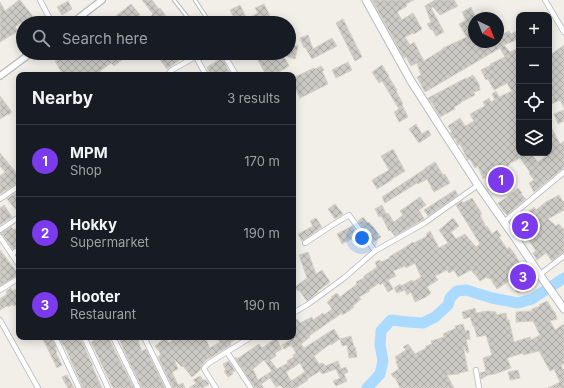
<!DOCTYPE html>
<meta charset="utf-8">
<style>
body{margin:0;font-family:Inter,sans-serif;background:#242831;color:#f1f3f6}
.controls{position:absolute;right:12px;top:12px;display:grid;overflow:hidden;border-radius:8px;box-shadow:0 2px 10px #0003}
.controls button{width:36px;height:36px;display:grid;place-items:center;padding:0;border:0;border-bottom:1px solid #363941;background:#171b24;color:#f1f3f6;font:20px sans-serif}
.compass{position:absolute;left:468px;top:12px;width:36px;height:36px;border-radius:50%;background:#171b24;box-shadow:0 2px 10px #0003;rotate:137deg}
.you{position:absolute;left:362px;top:238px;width:14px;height:14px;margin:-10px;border:3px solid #fff;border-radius:50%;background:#1a73e8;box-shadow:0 0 0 6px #1a73e833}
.badge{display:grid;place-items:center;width:26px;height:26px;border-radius:50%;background:#7c3aed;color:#fff;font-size:13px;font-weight:700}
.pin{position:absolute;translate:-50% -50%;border:2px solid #fff;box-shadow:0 1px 4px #0006}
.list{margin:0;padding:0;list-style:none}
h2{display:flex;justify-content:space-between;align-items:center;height:52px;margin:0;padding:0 16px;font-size:17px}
h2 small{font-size:13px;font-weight:400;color:#9ea1a6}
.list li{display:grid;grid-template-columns:26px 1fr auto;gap:12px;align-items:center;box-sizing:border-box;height:72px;padding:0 16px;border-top:1px solid #363941}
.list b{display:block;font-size:15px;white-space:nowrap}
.list p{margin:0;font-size:13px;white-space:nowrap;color:#9ea1a6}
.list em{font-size:13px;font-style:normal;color:#9ea1a6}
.icon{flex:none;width:22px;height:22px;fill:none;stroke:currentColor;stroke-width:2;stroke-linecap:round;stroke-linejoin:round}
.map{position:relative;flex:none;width:564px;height:388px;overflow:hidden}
.search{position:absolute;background:#171b24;box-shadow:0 2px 10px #0003;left:16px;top:16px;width:280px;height:44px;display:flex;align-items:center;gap:10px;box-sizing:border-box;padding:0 14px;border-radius:22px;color:#9ea1a6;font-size:15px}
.panel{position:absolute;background:#171b24;box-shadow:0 2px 10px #0003;left:16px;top:72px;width:280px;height:268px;border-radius:8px}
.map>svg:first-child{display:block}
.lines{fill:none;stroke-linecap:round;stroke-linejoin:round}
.river{stroke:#aadaff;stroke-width:11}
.building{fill:url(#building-cross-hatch);stroke:#d6d1c6;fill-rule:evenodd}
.service-casing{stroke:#b5b8bc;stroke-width:4.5}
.minor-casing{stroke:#b5b8bc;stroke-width:6}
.tertiary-casing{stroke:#b5b8bc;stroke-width:8}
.secondary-casing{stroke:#b6babf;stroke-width:9}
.service{stroke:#fff;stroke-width:2.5}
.minor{stroke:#fff;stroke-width:4.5}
.tertiary{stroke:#fff;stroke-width:5.5}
.secondary{stroke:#fff;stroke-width:7}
</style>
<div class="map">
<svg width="564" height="388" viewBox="0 0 564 388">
<defs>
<pattern id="building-cross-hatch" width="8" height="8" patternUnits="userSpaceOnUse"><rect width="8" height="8" fill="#cccac5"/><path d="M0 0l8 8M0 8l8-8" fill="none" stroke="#a9a8a4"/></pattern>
</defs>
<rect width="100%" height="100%" fill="#f1efe8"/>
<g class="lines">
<polyline class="river" points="367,388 380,374 383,361 380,345 381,331 391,320 408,322 423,323 435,317 448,305 450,298 457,291 466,290 492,298 518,303 532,299 564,278"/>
</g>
<g class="building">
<polygon points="19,0 20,0 34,18 36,16 41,23 20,23 15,27 18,31 0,42 0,2 5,11"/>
<polygon points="142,0 152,0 159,9 160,8 166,16 156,23 146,23 153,18 151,16 153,14"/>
<polygon points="372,0 414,0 406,4 407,6 397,12 402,20 413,13 422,29 414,34 413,33 405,37 410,45 414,42 424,61 443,49 443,48 467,37 459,24 466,20 462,12 471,7 474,14 474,42 478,42 479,45 485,42 498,42 498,21 503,34 509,31 511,34 519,30 519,39 504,45 510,52 519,48 519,153 530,153 538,162 545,157 543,153 549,153 549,123 560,144 564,141 564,168 562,169 534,192 529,183 534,180 529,173 530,172 520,158 509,164 510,164 496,174 495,174 483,179 478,166 475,168 470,159 468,160 460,144 458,145 455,138 454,139 451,134 450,133 452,132 448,126 460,118 465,126 469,124 474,121 470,114 485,106 483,102 489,98 491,102 495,100 492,94 496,91 499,97 512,91 507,83 494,90 488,79 486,80 481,70 491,65 490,64 505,57 500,48 425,92 417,77 421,75 417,63 411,66 406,57 404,58"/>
<polygon points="435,0 454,0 458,6 440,15 433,7 431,8 444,32 436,36 432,29 431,30 427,24 431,22 425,6"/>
<polygon points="68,1 72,9 62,15 57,7"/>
<polygon points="131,4 140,15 129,23 107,23"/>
<polygon points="264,4 273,22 270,23 237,23 230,10 240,5 247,19 258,13 255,8"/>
<polygon points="343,19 362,57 355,61 336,23"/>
<polygon points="308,35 313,49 332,38 337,46 312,59 305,47 304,48 300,38"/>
<polygon points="289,44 298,46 295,59 283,55 289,66 274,75 266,75 254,53 289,53"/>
<polygon points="564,45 564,108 560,100 549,105 549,99 553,98 549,91 549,48 552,54"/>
<polygon points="72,53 95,53 100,59 107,53 131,53 114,66 111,63 100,71 102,75 63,75 55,61 62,57 63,58"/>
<polygon points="155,53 178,53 182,58 167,69"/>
<polygon points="222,58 231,75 210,75 207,67"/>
<polygon points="348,62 352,70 336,78 332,70"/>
<polygon points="382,65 389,76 388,76 397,90 396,91 403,104 402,105 408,117 399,122 394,112 399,109 382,81 379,83 372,72"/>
<polygon points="321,66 324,70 322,71 328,84 300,98 293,83 293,78 314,68 315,69"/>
<polygon points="473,75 479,84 480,90 474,92 475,95 461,102 461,103 454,107 455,109 440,117 432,103 431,103 428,98 466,78 466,79"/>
<polygon points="0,96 12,112 8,115 8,114 0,119"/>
<polygon points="564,110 564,121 558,124 554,114"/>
<polygon points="416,124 422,134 428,130 431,135 419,143 409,129"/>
<polygon points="393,149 405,171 392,179 392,180 377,189 372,180 389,170 381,156"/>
<polygon points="0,153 19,176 19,182 0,194 0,176 5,172 0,166"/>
<polygon points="435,162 443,175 445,174 450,183 434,192 427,179 418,184 417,183 385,203 382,197 425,169 425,168"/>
<polygon points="518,188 522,193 521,194 526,199 507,215 503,211 498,203 506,198"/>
<polygon points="455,190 458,195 428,216 424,210"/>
<polygon points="17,192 19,194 19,213 7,199"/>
<polygon points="559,195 564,203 564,210 548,219 556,226 559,224 564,230 564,252 552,261 546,253 537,260 533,253 536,251 528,239 525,241 518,231 530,221 528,219 533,216 529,211 534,207 536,210 546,202"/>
<polygon points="420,197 426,205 419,210 424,219 395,236 390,230 389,231 383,219 381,216 379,217 375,209 382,205 386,214 388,213 394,222 403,215 400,211"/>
<path d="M 472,198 L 482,214 L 480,215 L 486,227 L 487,226 L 492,234 L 497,230 L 501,236 L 499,237 L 507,249 L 509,247 L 515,254 L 523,269 L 521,270 L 531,283 L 518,293 L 509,281 L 497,289 L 490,278 L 488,279 L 487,277 L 480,281 L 475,274 L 474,274 L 471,270 L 458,277 L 454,270 L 449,273 L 447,270 L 435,276 L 438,280 L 427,287 L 431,293 L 426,297 L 415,302 L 411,292 L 407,295 L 405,290 L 397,293 L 394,288 L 400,284 L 401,286 L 412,280 L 413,282 L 421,277 L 415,263 L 406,268 L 405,266 L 393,271 L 396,276 L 388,280 L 393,289 L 388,292 L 383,283 L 380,285 L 379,283 L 369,290 L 370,291 L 359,297 L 361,299 L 353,306 L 354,307 L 350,310 L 343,315 L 342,313 L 309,336 L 310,337 L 301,344 L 304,348 L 334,329 L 340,339 L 331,345 L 330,344 L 314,356 L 319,364 L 323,363 L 325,366 L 338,361 L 341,369 L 346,367 L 348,372 L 344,374 L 347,381 L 336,386 L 333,381 L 340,378 L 336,369 L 322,374 L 320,371 L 307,379 L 308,380 L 296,388 L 283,388 L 280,385 L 276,387 L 270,378 L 261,384 L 264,388 L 255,388 L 235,358 L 236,357 L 237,359 L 259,344 L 262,348 L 276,338 L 282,349 L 275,353 L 276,356 L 270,360 L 277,369 L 288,363 L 287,361 L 294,357 L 293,355 L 296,353 L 291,345 L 284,349 L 282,345 L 293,338 L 293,328 L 296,326 L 293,321 L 297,319 L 300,323 L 312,317 L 313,320 L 323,313 L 324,315 L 332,309 L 327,302 L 332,298 L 331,297 L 337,293 L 340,297 L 357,284 L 356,282 L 364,278 L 364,276 L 377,267 L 375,262 L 380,260 L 381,262 L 390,258 L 389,257 L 404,248 L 413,242 L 414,243 L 427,236 L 426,234 L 430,231 L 439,248 L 448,243 L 439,230 L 453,218 L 459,226 L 451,232 L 456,239 L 465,234 L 476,247 L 480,244 L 456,205 L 462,201 L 463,203 ZM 264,360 L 272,371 L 258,380 L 253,369 ZM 300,363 L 305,372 L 291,381 L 286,372 Z"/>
<polygon points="335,204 343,214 335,219 328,209"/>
<polygon points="4,205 12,217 0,225 0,208"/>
<polygon points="363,217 368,223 369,222 381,237 373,242 358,221"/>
<polygon points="316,218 322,227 302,241 298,234 313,226 310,221"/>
<polygon points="352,226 359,235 342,244 337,234"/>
<polygon points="11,227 14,230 19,227 19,245 13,249 3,235 1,233"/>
<polygon points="0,250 16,271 19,269 19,274 0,286"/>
<polygon points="308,252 316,274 322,270 330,282 318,291 318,292 307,301 299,290 298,291 295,287 307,278 299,255"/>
<polygon points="11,288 12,291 19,288 19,303 14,306 13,304 8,307 7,306 0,310 0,299 7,294 6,291"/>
<polygon points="547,301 554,312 555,312 557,319 550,321 555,330 564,324 564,364 561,365 564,371 564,388 548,388 560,382 554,369 550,371 539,351 523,355 523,353 507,358 511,368 495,374 488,375 481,379 480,373 486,371 483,358 492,355 486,335 477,337 474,326 473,326 470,317 464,319 462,312 475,308 476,313 488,311 496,312 496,315 506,313 507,320 509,320 514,342 530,337 531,340 540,335 533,321 516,322 516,312 532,311 532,309 540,306 539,305"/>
<polygon points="463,324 465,331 469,330 470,339 466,340 469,352 467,353 463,345 468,371 459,373 459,374 447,375 454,388 400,388 395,377 394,378 391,374 399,369 396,362 397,361 395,357 406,350 403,347 408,344 415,354 426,348 426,346 432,344 431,341 444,337 443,334 456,328 455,326"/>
<polygon points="351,336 354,347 355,347 357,357 349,358 347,345 342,346 340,339"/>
<polygon points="42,337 51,337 56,347 55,348 57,352 56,353 62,365 57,368"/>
<polygon points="59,337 79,337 83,344 93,366 92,366 102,388 83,388 64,345 63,345"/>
<polygon points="97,337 109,337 110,341 134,388 114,388 112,386 91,342 98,338"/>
<polygon points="119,337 137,337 139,341 138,342 142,351 146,349 165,388 142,388 124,351"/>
<polygon points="176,337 210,337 206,340 210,348 220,342 217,337 239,337 230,343 231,345 206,360 202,365 200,370 192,377 183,366 182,367 174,359 178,369 172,372 178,385 183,383 185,388 173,388 158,357 161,354 155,346 165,338 169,343"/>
<polygon points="229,361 235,371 232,372 233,374 228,377 224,371 226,370 223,364"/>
<polygon points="518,370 520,378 510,380 508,372"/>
<polygon points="67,375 74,388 68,388 65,383 62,377"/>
<polygon points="200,376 203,380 206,380 209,384 203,388 189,388 196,383 193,380"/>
</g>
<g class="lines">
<defs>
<g id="service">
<polyline points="174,0 192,23"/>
<polyline points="195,0 210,23"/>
</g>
<g id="minor">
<polyline points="40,0 52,23"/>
<polyline points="545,0 564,32"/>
<polyline points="223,53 236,75"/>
<polyline points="196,57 206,75"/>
<polyline points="167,75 172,70 202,53"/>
<polyline points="0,199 19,186"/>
<polyline points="504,222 564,172"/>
<polyline points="0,230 19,217"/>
<polyline points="0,237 19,265"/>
<polyline points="305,243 334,224 349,215 375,251"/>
<polyline points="12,254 19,249"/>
<polyline points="539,275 564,256"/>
<polyline points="0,290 19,278"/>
<polyline points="293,313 307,305 344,278 375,251 423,224 478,185"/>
<polyline points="0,320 38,388"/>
<polyline points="55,337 79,388"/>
<polyline points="84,337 108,388"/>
<polyline points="113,337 138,388"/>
<polyline points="144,337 169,388"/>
<polyline points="227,352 251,388"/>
<polyline points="476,370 479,388"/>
<polyline points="216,388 204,369 205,367 209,363 251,337"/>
</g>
<g id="tertiary">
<polyline points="72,23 102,0"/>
<polyline points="0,76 31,53"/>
</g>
<polyline id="secondary" points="366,0 411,81 441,128 478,185 518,242 542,278 564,309"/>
</defs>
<use href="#service" class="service-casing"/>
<use href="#minor" class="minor-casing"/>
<use href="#tertiary" class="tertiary-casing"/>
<use href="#secondary" class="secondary-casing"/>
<use href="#service" class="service"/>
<use href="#minor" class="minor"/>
<use href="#tertiary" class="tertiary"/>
<use href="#secondary" class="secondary"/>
</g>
</svg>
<div class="controls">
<button>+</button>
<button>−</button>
<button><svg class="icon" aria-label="locate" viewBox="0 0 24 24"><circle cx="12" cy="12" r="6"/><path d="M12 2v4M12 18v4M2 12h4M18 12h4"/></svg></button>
<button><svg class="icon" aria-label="layers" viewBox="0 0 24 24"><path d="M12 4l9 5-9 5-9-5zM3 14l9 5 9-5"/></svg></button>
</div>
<svg class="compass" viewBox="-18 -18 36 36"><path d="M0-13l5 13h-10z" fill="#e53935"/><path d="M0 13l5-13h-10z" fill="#9ea1a6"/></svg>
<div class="you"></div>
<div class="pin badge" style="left:501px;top:180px">1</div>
<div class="pin badge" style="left:525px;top:226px">2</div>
<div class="pin badge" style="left:523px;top:277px">3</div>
<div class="search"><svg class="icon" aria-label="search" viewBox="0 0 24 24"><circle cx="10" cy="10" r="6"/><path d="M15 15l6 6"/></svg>Search here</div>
<section class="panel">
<h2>Nearby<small>3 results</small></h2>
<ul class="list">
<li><span class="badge">1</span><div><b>MPM</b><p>Shop</p></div><em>170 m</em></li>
<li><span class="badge">2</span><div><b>Hokky</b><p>Supermarket</p></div><em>190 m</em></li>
<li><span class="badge">3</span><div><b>Hooter</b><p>Restaurant</p></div><em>190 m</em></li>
</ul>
</section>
</div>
